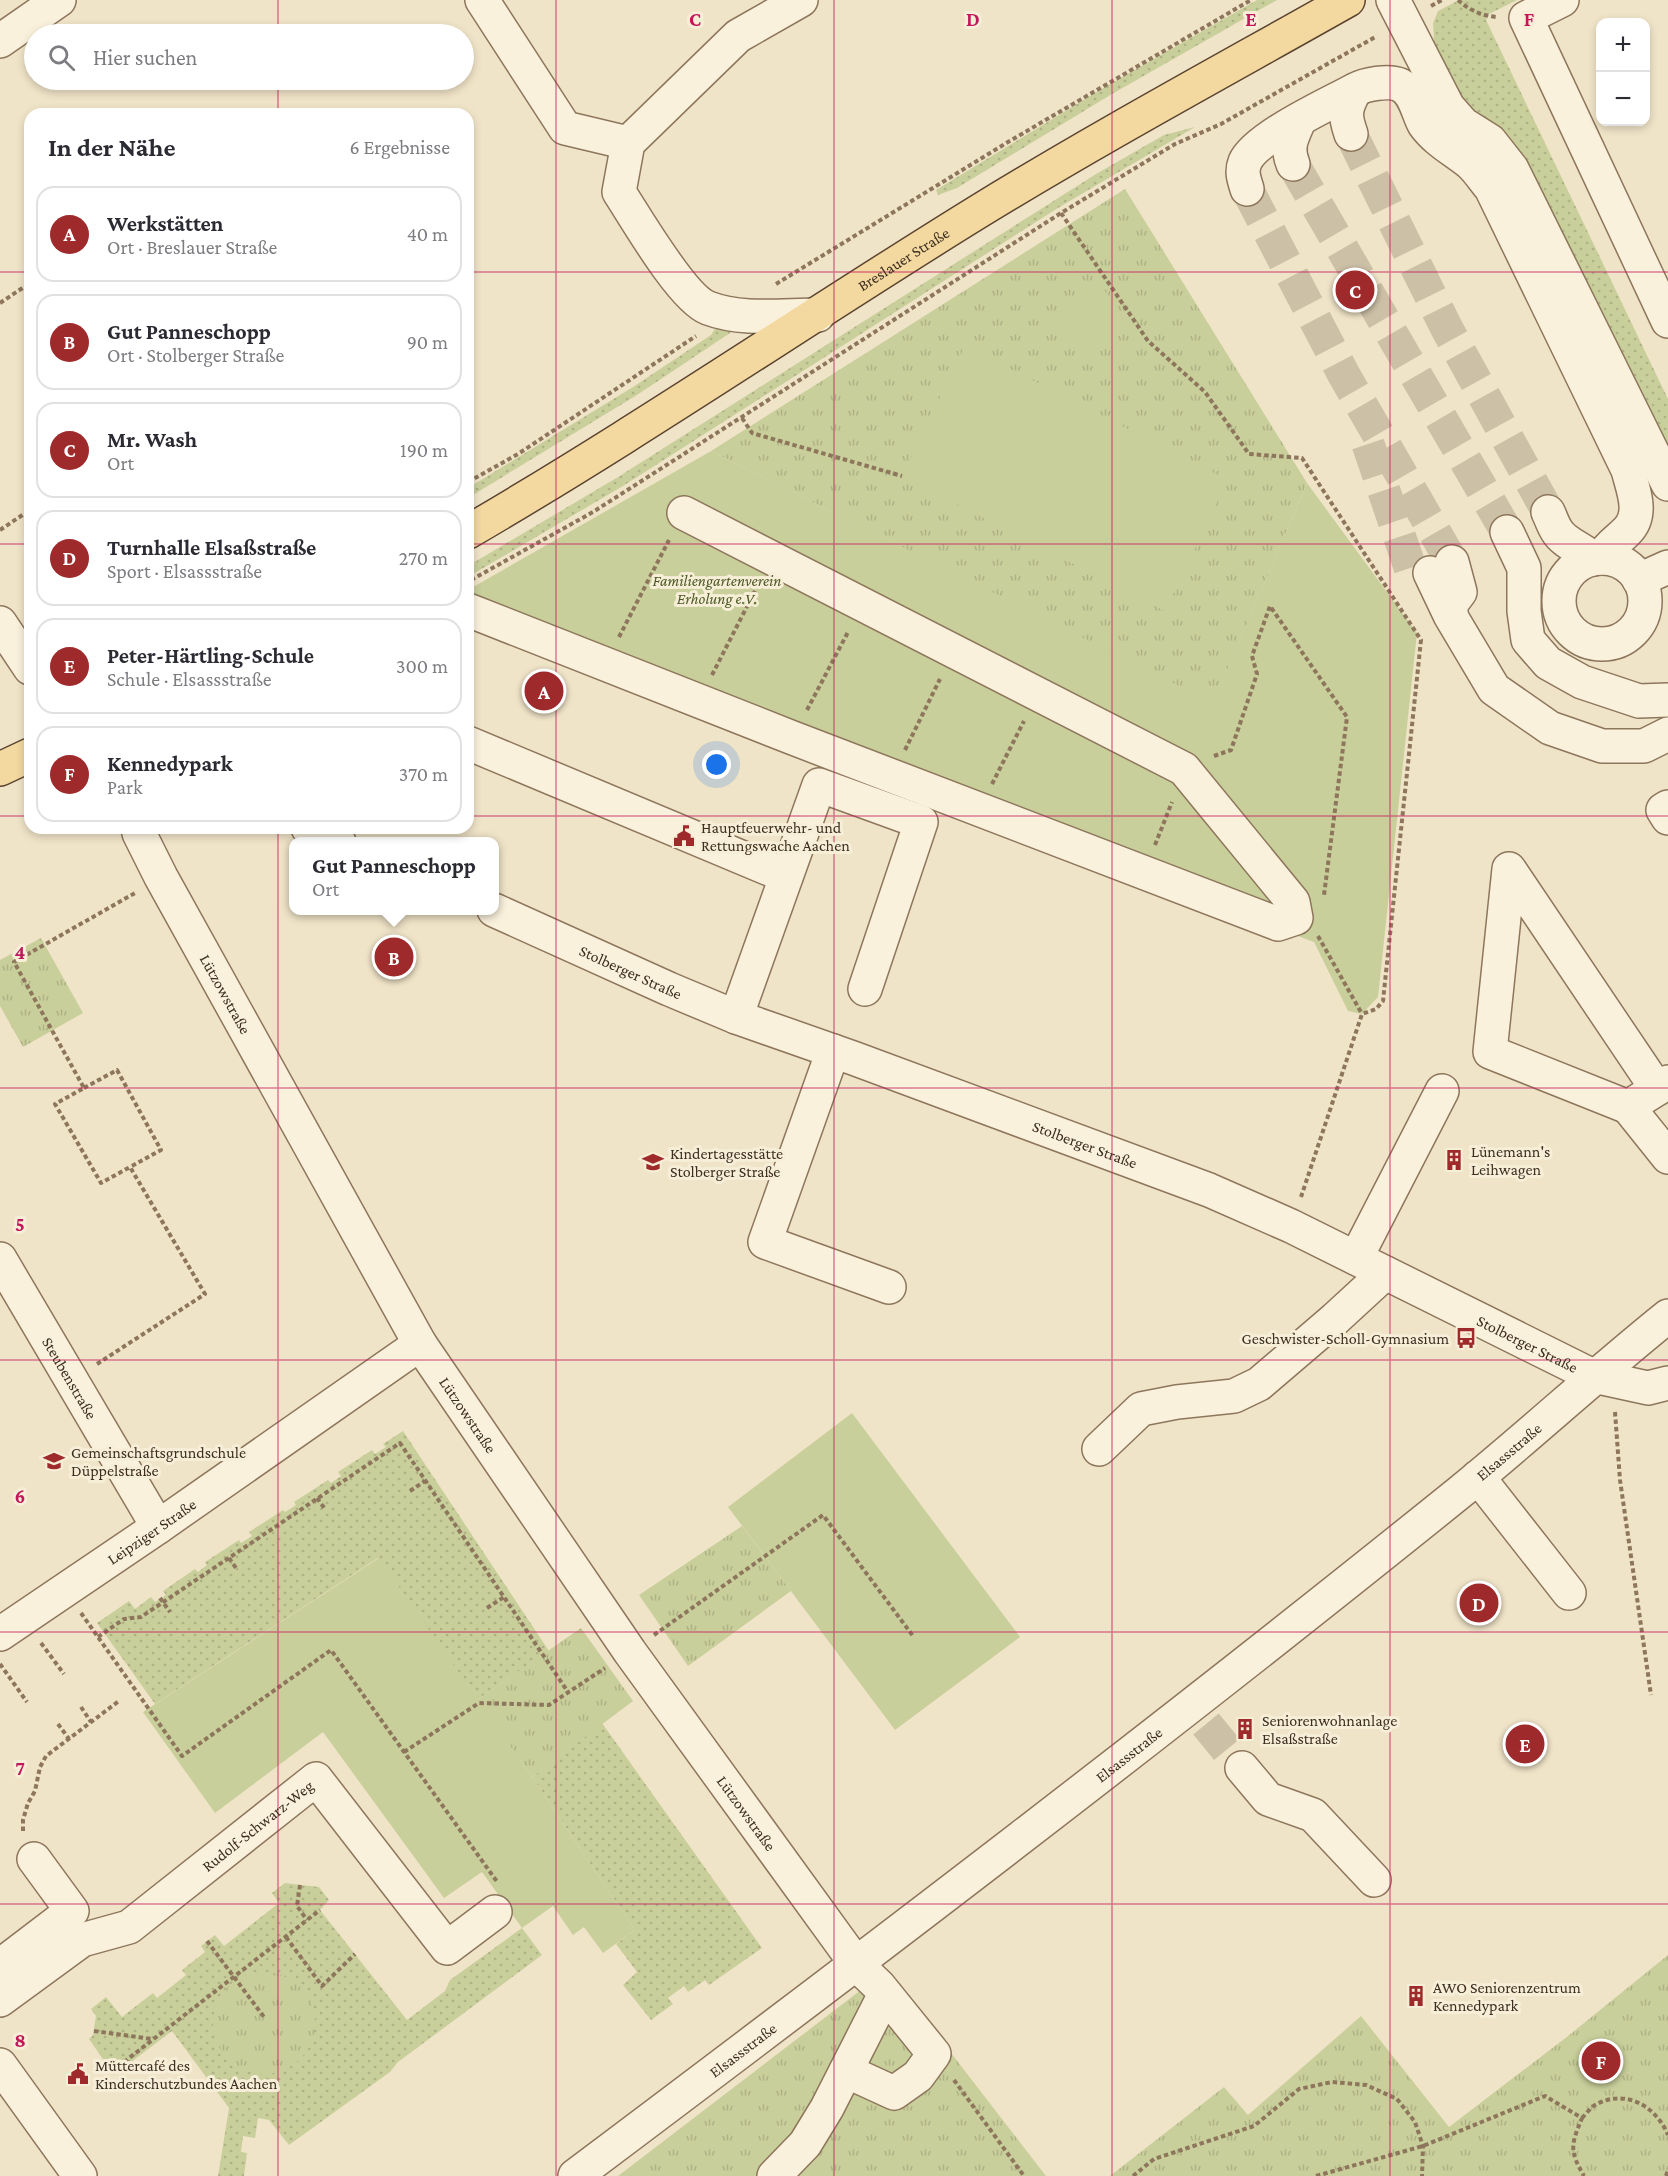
<!DOCTYPE html>
<html lang="de">
<meta charset="utf-8">
<style>
body{margin:0;font-family:"Crimson Pro",serif;background:#f2f2f3;color:#2b2b33}
.controls{position:absolute;right:18px;top:18px;display:grid;overflow:hidden;border-radius:12px;box-shadow:0 3px 9px #0003}
.controls button{width:54px;height:54px;display:grid;place-items:center;padding:0;border:0;border-bottom:2px solid #e1e1e2;background:#fff;color:#2b2b33;font:30px sans-serif}
.you{position:absolute;left:717px;top:765px;width:21px;height:21px;margin:-15px;border:4px solid #fff;border-radius:50%;background:#1a73e8;box-shadow:0 0 0 9px #1a73e833}
.badge{display:grid;place-items:center;width:39px;height:39px;border-radius:50%;background:#9e2a2b;color:#fff;font-size:20px;font-weight:700}
.pin{position:absolute;translate:-50% -50%;border:3px solid #fff;box-shadow:0 2px 6px #0006}
.popup{position:absolute;left:289px;top:837px;width:210px;height:78px;box-sizing:border-box;display:grid;place-content:center;border-radius:12px;background:#fff;filter:drop-shadow(0 2px 4px #0005);font-size:20px;white-space:nowrap;color:#7c7c81}
.popup b{font-size:22px;color:#2b2b33}
.popup::after{content:'';position:absolute;left:50%;top:100%;margin-left:-12px;border:12px solid transparent;border-top-color:#fff}
.list{margin:0;padding:0;list-style:none}
h2{display:flex;justify-content:space-between;align-items:center;height:78px;margin:0;padding:0 24px;font-size:26px}
h2 small{font-size:20px;font-weight:400;color:#7c7c81}
.list li{display:grid;grid-template-columns:39px 1fr auto;gap:18px;align-items:center;box-sizing:border-box;height:96px;margin:0 12px 12px;padding:0 12px;border:2px solid #e1e1e2;border-radius:18px}
.list b{display:block;font-size:22px;white-space:nowrap}
.list p{margin:0;font-size:20px;white-space:nowrap;color:#7c7c81}
.list em{font-size:20px;font-style:normal;color:#7c7c81}
.icon{flex:none;width:33px;height:33px;fill:none;stroke:currentColor;stroke-width:2;stroke-linecap:round;stroke-linejoin:round}
.map{position:relative;flex:none;width:1668px;height:2176px;overflow:hidden}
.search{position:absolute;background:#fff;box-shadow:0 3px 9px #0003;left:24px;top:24px;width:450px;height:66px;display:flex;align-items:center;gap:15px;box-sizing:border-box;padding:0 21px;border-radius:33px;color:#7c7c81;font-size:22px}
.panel{position:absolute;background:#fff;box-shadow:0 3px 9px #0003;left:24px;top:108px;width:450px;height:726px;border-radius:18px}
.map>svg:first-child{display:block}
.grass{fill:url(#grass-dots)}
.park{fill:url(#park-tufts)}
.garden{fill:#c9cf9b}
.lines{fill:none;stroke-linecap:round;stroke-linejoin:round}
.minor-tunnel{stroke:#ccc0a6;stroke-width:33;stroke-dasharray:33 16;stroke-linecap:butt}
.minor-casing{stroke:#8d765c;stroke-width:36}
.major-casing{stroke:#5b4430;stroke-width:36}
.path{stroke:#8d765c;stroke-width:4;stroke-dasharray:4.5 3;stroke-linecap:butt}
.minor{stroke:#faf1dc;stroke-width:33}
.major{stroke:#f3d9a0;stroke-width:33}
.grid{fill:none;stroke:#c2185b;stroke-width:1.5;stroke-opacity:0.55}
.labels{text-anchor:middle;stroke-width:6;stroke-linejoin:round;paint-order:stroke}
.street-label{font-size:16px;fill:#3d2e20;stroke:#f7eed8}
.park-label{font-size:16px;font-style:italic;fill:#4d5a26;stroke:#f7eed8}
.poi-label{font-size:16px;fill:#3d2e20;stroke:#f7eed8;text-anchor:start}
.grid-label{font-size:20px;text-anchor:middle;font-weight:bold;fill:#c2185b;stroke:#f7eed8;stroke-width:6;stroke-linejoin:round;paint-order:stroke}
</style>
<div class="map">
<svg width="1668" height="2176" viewBox="0 0 1668 2176">
<defs>
<pattern id="grass-dots" width="8" height="8" patternUnits="userSpaceOnUse" patternTransform="scale(1.5)"><rect width="8" height="8" fill="#c9cf9b"/><path d="M2 2h.1M6 6h.1" fill="none" stroke="#aeb285" stroke-width="1.8" stroke-linecap="round"/></pattern>
<pattern id="park-tufts" width="24" height="20" patternUnits="userSpaceOnUse" patternTransform="scale(1.5)"><rect width="24" height="20" fill="#c9cf9b"/><path d="M3 7l-1-3M5 7V3M7 7l1-3M15 17l-1-3M17 17v-4M19 17l1-3" fill="none" stroke="#aeb285"/></pattern>
</defs>
<rect width="100%" height="100%" fill="#f0e4c8"/>
<g class="grass">
<polygon points="1257,0 1277,0 1112,94 957,188 938,195 936,190 1105,87"/>
<polygon points="1459,0 1517,0 1489,14 1486,20 1668,399 1668,463 1467,108 1434,42 1433,23 1438,11"/>
<polygon points="1195,127 1058,208 623,486 468,577 468,566 618,477 1096,174 1164,135"/>
<polygon points="718,324 733,331 637,395 468,498 468,488 633,387 711,335"/>
<polygon points="403,1431 549,1651 477,1700 378,1558 155,1704 97,1623 129,1601 135,1609 151,1597 155,1602 166,1595 163,1591 195,1569 198,1572 207,1565 205,1562 239,1540 241,1543 252,1536 249,1532 283,1510 285,1512 296,1505 294,1502 328,1480 331,1483 341,1476 338,1472 372,1450 375,1454 386,1447 383,1444"/>
<polygon points="602,1723 762,1948 709,1985 705,1980 688,1992 684,1986 668,1998 673,2004 651,2020 623,1985 637,1972 616,1944 635,1930 532,1777"/>
<polygon points="285,1883 319,1887 329,1900 320,1910 407,2020 445,1991 450,1980 522,1928 542,1955 398,2062 390,2072 289,2145 269,2120 258,2118 255,2138 243,2136 241,2152 247,2153 244,2176 218,2176 229,2108 172,2031 114,2075 89,2039 93,2035 96,2016 91,2009 106,1997 122,2017 153,1993 157,1998 186,1975 182,1970 205,1952 201,1946 215,1935 224,1946 279,1903 272,1893"/>
</g>
<g class="park">
<polygon points="1125,189 1307,483 1213,704 711,451"/>
<polygon points="41,938 83,1013 23,1047 0,1006 0,960"/>
<polygon points="742,1526 791,1591 688,1666 639,1595"/>
<polygon points="581,1628 633,1701 532,1777 477,1700"/>
<polygon points="1668,1955 1668,2176 1110,2176 1224,2087 1248,2115 1361,2016 1449,2127 1568,2036"/>
<polygon points="887,1970 1046,2176 618,2176"/>
<circle cx="264" cy="2023" r="51"/>
</g>
<g class="garden">
<polygon points="1098,281 1124,319 1081,349 1054,312"/>
<polygon points="965,346 1228,480 1165,611 902,476"/>
<polygon points="711,451 1213,703 1307,483 1417,633 1378,997 1362,1014 1348,1011 1314,942 995,822 468,617 468,590"/>
<polygon points="852,1413 1020,1637 895,1730 728,1507"/>
<polygon points="379,1558 532,1777 635,1930 603,1953 584,1927 573,1935 553,1906 522,1928 482,1872 444,1898 323,1732 215,1813 143,1712"/>
</g>
<g class="lines">
<g class="minor-tunnel">
<polyline points="1351,134 1446,327 1548,512"/>
<polyline points="1293,164 1507,532"/>
<polyline points="1247,189 1344,375 1452,562"/>
<polyline points="1368,444 1415,582"/>
<polyline points="1206,1724 1242,1768"/>
</g>
<defs>
<g id="minor">
<polyline points="482,0 565,128 628,143"/>
<path d="M 801,0 L 738,36 L 628,143 L 619,192 C 636,218 682,298 708,308 C 742,321 782,315 818,315"/>
<polyline points="1393,0 1448,107 1463,124 1490,141 1512,169 1668,484"/>
<polyline points="1562,0 1526,18 1668,321"/>
<polyline points="0,41 59,0"/>
<path d="M 1351,134 C 1344,114 1345,109 1355,90"/>
<path d="M 1293,164 C 1286,147 1292,137 1299,121"/>
<path d="M 1247,189 C 1244,179 1241,172 1245,162 C 1255,138 1330,103 1355,90 C 1365,84 1389,80 1400,85 C 1415,92 1417,111 1424,124 C 1436,141 1454,150 1470,163 C 1478,170 1484,180 1491,188 L 1628,470 C 1633,490 1644,514 1627,531 C 1615,543 1611,543 1601,558"/>
<path d="M 1548,512 C 1551,518 1553,525 1557,531 C 1565,544 1582,548 1593,559"/>
<polyline points="1507,532 1524,568 1524,611 1528,640 1548,663 1582,682 1639,701 1668,700"/>
<circle cx="1602" cy="601" r="43"/>
<polyline points="1430,573 1450,615 1494,689 1550,728 1602,746 1644,746 1668,734"/>
<polyline points="1639,580 1668,567"/>
<polyline points="468,610 793,738 1278,924 1296,918 1293,902 1184,769 684,513"/>
<polyline points="1451,614 1451,604 1460,592 1452,562"/>
<polyline points="0,623 30,668"/>
<polyline points="468,743 786,876"/>
<polyline points="1668,807 1663,810 1668,818"/>
<path id="s1" d="M 138,828 L 139,833 L 161,877 L 420,1344 L 630,1652 L 857,1965 L 879,1986 L 934,2054 L 918,2076 L 894,2093 L 846,2071"/>
<polyline points="308,828 339,842"/>
<path id="s2" d="M 494,910 L 669,989 L 736,1017 L 853,1058 L 1209,1190 L 1291,1226 L 1593,1376 L 1648,1388 L 1668,1383"/>
<polyline points="736,1017 819,785 921,822 865,989"/>
<polyline points="833,1051 765,1242 889,1287"/>
<polyline points="1657,1089 1509,869 1490,1052 1628,1107 1668,1082"/>
<polyline points="1628,1107 1668,1157"/>
<polyline points="1356,1258 1442,1091"/>
<path id="s3" d="M 0,1259 L 158,1527"/>
<polyline points="1099,1449 1141,1409 1177,1402 1234,1396 1259,1384 1335,1319 1385,1273"/>
<polyline points="1478,1477 1569,1593"/>
<path id="s4" d="M 0,1634 L 158,1527 L 420,1344"/>
<polyline points="1242,1768 1268,1799 1313,1815 1374,1880"/>
<polyline points="0,1966 72,1911 34,1859"/>
<path id="s5" d="M 0,2000 L 82,1940 L 129,1927 L 316,1779 L 447,1948 L 495,1912"/>
<polyline points="0,2065 80,2176"/>
<path id="s6" d="M 575,2176 C 873,1952 1170,1726 1460,1492 C 1530,1435 1597,1373 1668,1316"/>
<polyline points="774,2176 805,2144 827,2108 885,1994"/>
</g>
<g id="major">
<path id="s7" d="M 468,532 C 641,431 806,318 976,213 C 1098,138 1224,70 1348,0"/>
<polyline points="0,769 30,755"/>
</g>
</defs>
<use href="#minor" class="minor-casing"/>
<use href="#major" class="major-casing"/>
<g class="path">
<path d="M 1458,0 C 1469,10 1482,16 1497,17"/>
<polyline points="1431,6 1442,0"/>
<polyline points="1061,213 1148,341 1205,392 1249,454 1302,458 1421,640 1383,1001 1376,1009 1362,1014 1301,1197"/>
<polyline points="776,284 1008,142 1251,0"/>
<polyline points="0,303 30,283"/>
<polyline points="742,418 752,433 902,476"/>
<polyline points="468,482 518,454 696,336"/>
<polyline points="0,530 30,510"/>
<polyline points="471,580 593,512 1061,213 1175,144 1221,124 1377,36"/>
<polyline points="619,637 669,540"/>
<polyline points="712,675 759,583"/>
<polyline points="807,710 848,632"/>
<polyline points="905,750 940,679"/>
<polyline points="1214,756 1231,750 1257,674 1252,656 1270,606 1347,717 1324,895"/>
<polyline points="992,784 1024,721"/>
<polyline points="1155,845 1172,802"/>
<polyline points="1318,936 1362,1014"/>
<polyline points="84,1088 117,1070 161,1150 130,1167"/>
<polyline points="97,1364 205,1294 130,1167 101,1183 55,1104 84,1088 14,962 135,893"/>
<polyline points="1615,1412 1620,1480 1651,1695"/>
<polyline points="410,1491 425,1481"/>
<polyline points="317,1498 325,1509"/>
<polyline points="229,1558 236,1568"/>
<polyline points="160,1598 170,1612"/>
<polyline points="487,1608 504,1597"/>
<polyline points="81,1613 182,1756 331,1650 498,1883"/>
<polyline points="654,1635 823,1515 913,1636"/>
<polyline points="98,1637 124,1619 141,1617 400,1443 568,1692"/>
<polyline points="41,1643 64,1674"/>
<polyline points="0,1664 27,1702"/>
<polyline points="81,1707 91,1722"/>
<polyline points="58,1724 69,1739"/>
<polyline points="404,1752 479,1703 549,1705 605,1668"/>
<polyline points="23,1831 23,1820 28,1803 35,1791 40,1767 46,1756 119,1701"/>
<polyline points="300,1885 297,1906 307,1920"/>
<polyline points="286,1937 322,1986 355,1954"/>
<polyline points="207,1941 264,2017"/>
<polyline points="94,2031 152,2039"/>
<polyline points="124,2062 320,1910"/>
<polyline points="954,2080 1024,2176"/>
<path d="M 1582,2118 C 1586,2114 1590,2108 1595,2105 C 1625,2088 1656,2106 1668,2135"/>
<polyline points="1133,2176 1154,2159 1254,2126 1299,2089 1332,2082 1366,2085 1397,2099 1415,2122 1423,2146 1422,2176"/>
<path d="M 1316,2176 L 1423,2146 L 1545,2096 L 1582,2118 C 1571,2145 1569,2150 1584,2176"/>
<polyline points="1666,2176 1668,2170"/>
</g>
<use href="#minor" class="minor"/>
<use href="#major" class="major"/>
</g>
<path class="grid" d="M 278,0 L 278,34M 556,0 L 556,2176M 834,0 L 834,2176M 1112,0 L 1112,2176M 1390,0 L 1390,2176M 278,80 L 278,114M 0,272 L 30,272M 468,272 L 1668,272M 0,544 L 30,544M 468,544 L 1668,544M 0,816 L 30,816M 468,816 L 1668,816M 278,828 L 278,2176M 0,1088 L 1668,1088M 0,1360 L 1668,1360M 0,1632 L 1668,1632M 0,1904 L 1668,1904"/>
<defs>
<symbol id="civic-bare" viewBox="-9 -9 18 18"><path d="M-.6-6.5H3V-4.5H.6V-3L4-1V1h2V6H-6V1h2V-1L-.6-3ZM-1.2 2.5V6h2.4V2.5Z" fill="#9e2a2b" stroke="#f7eed8" stroke-width="2.5" paint-order="stroke"/></symbol>
<symbol id="building-bare" viewBox="-9 -9 18 18"><path d="M-4-6H4V6H1V3H-1V6H-4ZM-2.5-4.3h1.7v1.8h-1.7ZM.8-4.3h1.7v1.8H.8ZM-2.5-1h1.7V.8h-1.7ZM.8-1h1.7V.8H.8Z" fill="#9e2a2b" stroke="#f7eed8" stroke-width="2.5" paint-order="stroke"/></symbol>
<symbol id="school-bare" viewBox="-9 -9 18 18"><path d="M0-5L7-2L0 1L-7-2ZM-4 1L0 2.5L4 1V4Q0 6-4 4Z" fill="#9e2a2b" stroke="#f7eed8" stroke-width="2.5" paint-order="stroke"/></symbol>
<symbol id="bus-bare" viewBox="-9 -9 18 18"><path d="M-5-6H5V4H4V6H2V4H-2V6H-4V4H-5ZM-3.5-4V0h7V-4ZM-3.5 1.2v1.5H-2V1.2ZM2 1.2v1.5H3.5V1.2Z" fill="#9e2a2b" stroke="#f7eed8" stroke-width="2.5" paint-order="stroke"/></symbol>
</defs>
<g fill-rule="evenodd">
<use href="#civic-bare" x="669" y="821" width="30" height="30"/>
<use href="#building-bare" x="1439" y="1145" width="30" height="30"/>
<use href="#school-bare" x="638" y="1147" width="30" height="30"/>
<use href="#bus-bare" x="1451" y="1323" width="30" height="30"/>
<use href="#school-bare" x="39" y="1446" width="30" height="30"/>
<use href="#building-bare" x="1230" y="1714" width="30" height="30"/>
<use href="#building-bare" x="1401" y="1981" width="30" height="30"/>
<use href="#civic-bare" x="63" y="2059" width="30" height="30"/>
</g>
<g class="labels">
<g class="street-label">
<text dy="6" stroke="none"><textPath href="#s7" startOffset="514">Breslauer Straße</textPath></text>
<text dy="6" stroke="none"><textPath href="#s2" startOffset="150">Stolberger Straße</textPath></text>
<text dy="6" stroke="none"><textPath href="#s1" startOffset="188">Lützowstraße</textPath></text>
<text dy="6" stroke="none"><textPath href="#s2" startOffset="636">Stolberger Straße</textPath></text>
<text dy="6" stroke="none"><textPath href="#s2" startOffset="1122">Stolberger Straße</textPath></text>
<text dy="6" stroke="none"><textPath href="#s3" startOffset="138">Steubenstraße</textPath></text>
<text dy="6" stroke="none"><textPath href="#s1" startOffset="674">Lützowstraße</textPath></text>
<text dy="6" stroke="none"><textPath href="#s6" startOffset="1182">Elsassstraße</textPath></text>
<text dy="6" stroke="none"><textPath href="#s4" startOffset="183">Leipziger Straße</textPath></text>
<text dy="6" stroke="none"><textPath href="#s6" startOffset="696">Elsassstraße</textPath></text>
<text dy="6" stroke="none"><textPath href="#s1" startOffset="1160">Lützowstraße</textPath></text>
<text dy="6" stroke="none"><textPath href="#s5" startOffset="314">Rudolf-Schwarz-Weg</textPath></text>
<text dy="6" stroke="none"><textPath href="#s6" startOffset="210">Elsassstraße</textPath></text>
</g>
<g class="park-label">
<text x="717" y="586">Familiengartenverein<tspan x="717" dy="18">Erholung e.V.</tspan></text>
</g>
<g class="poi-label">
<text x="701" y="833">Hauptfeuerwehr- und<tspan x="701" dy="18">Rettungswache Aachen</tspan></text>
<text x="1471" y="1157">Lünemann's<tspan x="1471" dy="18">Leihwagen</tspan></text>
<text x="670" y="1159">Kindertagesstätte<tspan x="670" dy="18">Stolberger Straße</tspan></text>
<text x="1449" y="1344" text-anchor="end">Geschwister-Scholl-Gymnasium</text>
<text x="71" y="1458">Gemeinschaftsgrundschule<tspan x="71" dy="18">Düppelstraße</tspan></text>
<text x="1262" y="1726">Seniorenwohnanlage<tspan x="1262" dy="18">Elsaßstraße</tspan></text>
<text x="1433" y="1993">AWO Seniorenzentrum<tspan x="1433" dy="18">Kennedypark</tspan></text>
<text x="95" y="2071">Müttercafé des<tspan x="95" dy="18">Kinderschutzbundes Aachen</tspan></text>
</g>
</g>
<g class="grid-label">
<text x="695" y="26">C</text>
<text x="973" y="26">D</text>
<text x="1251" y="26">E</text>
<text x="1529" y="26">F</text>
<text x="20" y="959">4</text>
<text x="20" y="1231">5</text>
<text x="20" y="1503">6</text>
<text x="20" y="1775">7</text>
<text x="20" y="2047">8</text>
</g>
</svg>
<div class="controls">
<button>+</button>
<button>−</button>
</div>
<div class="you"></div>
<div class="pin badge" style="left:544px;top:691px">A</div>
<div class="pin badge" style="left:394px;top:957px">B</div>
<div class="popup"><b>Gut Panneschopp</b>Ort</div>
<div class="pin badge" style="left:1355px;top:290px">C</div>
<div class="pin badge" style="left:1479px;top:1603px">D</div>
<div class="pin badge" style="left:1525px;top:1744px">E</div>
<div class="pin badge" style="left:1601px;top:2061px">F</div>
<div class="search"><svg class="icon" aria-label="search" viewBox="0 0 24 24"><circle cx="10" cy="10" r="6"/><path d="M15 15l6 6"/></svg>Hier suchen</div>
<section class="panel">
<h2>In der Nähe<small>6 Ergebnisse</small></h2>
<ul class="list">
<li><span class="badge">A</span><div><b>Werkstätten</b><p>Ort · Breslauer Straße</p></div><em>40 m</em></li>
<li><span class="badge">B</span><div><b>Gut Panneschopp</b><p>Ort · Stolberger Straße</p></div><em>90 m</em></li>
<li><span class="badge">C</span><div><b>Mr. Wash</b><p>Ort</p></div><em>190 m</em></li>
<li><span class="badge">D</span><div><b>Turnhalle Elsaßstraße</b><p>Sport · Elsassstraße</p></div><em>270 m</em></li>
<li><span class="badge">E</span><div><b>Peter-Härtling-Schule</b><p>Schule · Elsassstraße</p></div><em>300 m</em></li>
<li><span class="badge">F</span><div><b>Kennedypark</b><p>Park</p></div><em>370 m</em></li>
</ul>
</section>
</div>
